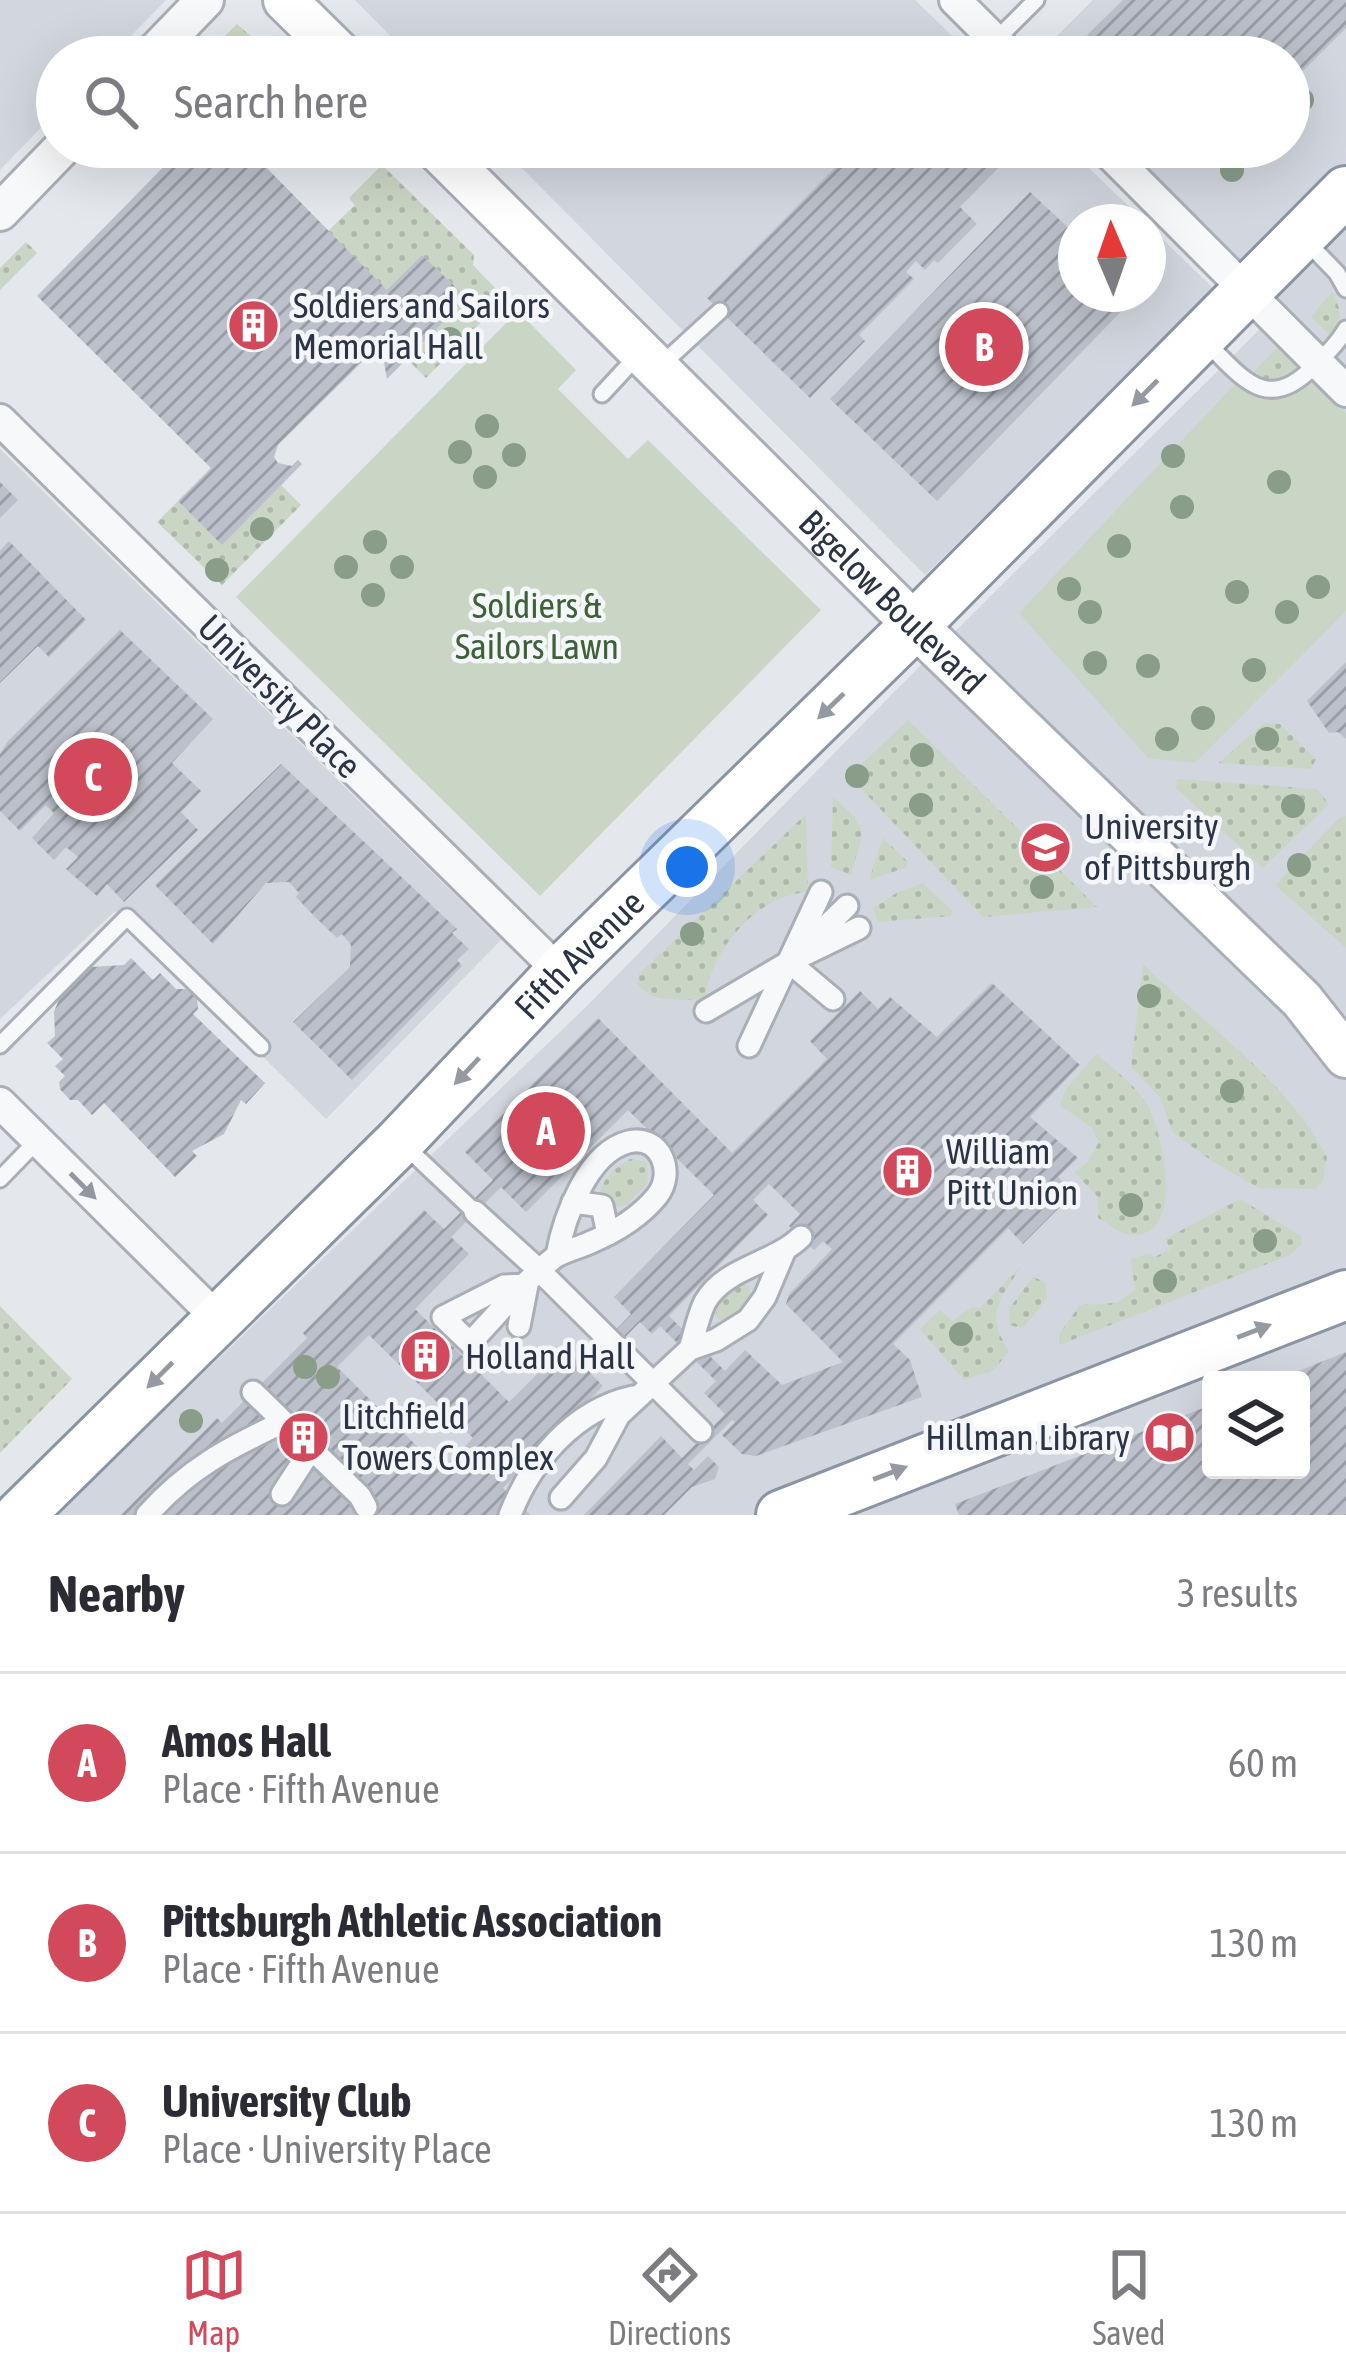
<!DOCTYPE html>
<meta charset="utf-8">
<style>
body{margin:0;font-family:"Asap Condensed",sans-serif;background:#f2f2f3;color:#2b2b33}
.controls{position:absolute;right:36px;bottom:36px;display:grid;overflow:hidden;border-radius:12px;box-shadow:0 12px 48px #0002}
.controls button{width:108px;height:108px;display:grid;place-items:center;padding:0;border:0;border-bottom:3px solid #e1e1e2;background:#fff;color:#2b2b33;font:60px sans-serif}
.compass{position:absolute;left:1058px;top:204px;width:108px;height:108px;border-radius:50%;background:#fff;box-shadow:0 12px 48px #0002;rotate:358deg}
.you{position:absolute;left:687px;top:867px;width:42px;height:42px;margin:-30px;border:9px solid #fff;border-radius:50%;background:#1a73e8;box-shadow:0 0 0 18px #1a73e833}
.badge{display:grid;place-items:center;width:78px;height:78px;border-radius:50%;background:#d1495b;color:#fff;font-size:39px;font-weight:700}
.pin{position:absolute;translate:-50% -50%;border:6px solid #fff;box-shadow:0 3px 12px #0006}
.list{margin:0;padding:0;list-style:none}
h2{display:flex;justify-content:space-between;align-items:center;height:156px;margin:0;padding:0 48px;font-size:51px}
h2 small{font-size:39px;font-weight:400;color:#7c7c81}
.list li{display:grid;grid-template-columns:78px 1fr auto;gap:36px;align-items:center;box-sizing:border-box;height:180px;padding:0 48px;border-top:3px solid #e1e1e2}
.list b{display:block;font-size:45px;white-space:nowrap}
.list p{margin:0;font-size:39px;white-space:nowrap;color:#7c7c81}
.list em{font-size:39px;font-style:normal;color:#7c7c81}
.icon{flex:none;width:66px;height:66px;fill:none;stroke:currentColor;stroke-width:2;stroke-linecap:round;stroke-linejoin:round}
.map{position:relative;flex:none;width:1346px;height:1515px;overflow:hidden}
.search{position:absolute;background:#fff;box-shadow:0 12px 48px #0002;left:36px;right:36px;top:36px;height:132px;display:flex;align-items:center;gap:30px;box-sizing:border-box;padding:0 42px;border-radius:66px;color:#7c7c81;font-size:45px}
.sheet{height:696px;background:#fff}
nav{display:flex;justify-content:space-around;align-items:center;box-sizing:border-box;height:168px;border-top:3px solid #e1e1e2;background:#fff;font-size:33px;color:#7c7c81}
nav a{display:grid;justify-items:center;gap:6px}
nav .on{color:#d1495b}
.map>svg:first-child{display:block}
.built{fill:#d2d6de;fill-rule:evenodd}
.grass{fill:url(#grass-dots)}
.park{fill:#c9d6c5}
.building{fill:url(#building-hatch);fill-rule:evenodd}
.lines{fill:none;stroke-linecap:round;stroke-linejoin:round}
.service-casing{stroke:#a9aeb7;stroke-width:21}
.pedestrian-casing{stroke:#a9aeb7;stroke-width:27}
.minor-casing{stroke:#a9aeb7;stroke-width:36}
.tertiary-casing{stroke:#a9aeb7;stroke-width:42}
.secondary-casing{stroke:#a9aeb7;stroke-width:48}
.trunk-casing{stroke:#8b94a3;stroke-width:54}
.service{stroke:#f7f8fa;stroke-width:15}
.pedestrian{stroke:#f7f8fa;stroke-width:21}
.minor{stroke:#f7f8fa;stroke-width:30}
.tertiary{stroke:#f7f8fa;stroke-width:36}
.secondary{stroke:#fff;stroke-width:42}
.trunk{stroke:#fff;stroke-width:48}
.tree{fill:#899d89}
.oneway{fill:#959aa2}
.oneway2{fill:#9196a0}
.labels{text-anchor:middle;stroke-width:9;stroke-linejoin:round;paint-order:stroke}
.poi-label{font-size:36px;fill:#2b3445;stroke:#f4f6f9;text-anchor:start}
.street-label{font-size:36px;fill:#2b3445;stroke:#f4f6f9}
.park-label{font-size:36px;fill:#3f6138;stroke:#f4f6f9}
</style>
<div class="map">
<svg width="1346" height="1515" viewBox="0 0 1346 1515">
<defs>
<pattern id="grass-dots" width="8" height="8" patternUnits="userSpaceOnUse" patternTransform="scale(3)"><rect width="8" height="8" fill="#c9d6c5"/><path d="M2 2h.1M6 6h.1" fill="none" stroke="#adb8ab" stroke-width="1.8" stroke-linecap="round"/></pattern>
<pattern id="building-hatch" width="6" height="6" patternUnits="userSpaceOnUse" patternTransform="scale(3)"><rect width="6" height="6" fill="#bbc0ca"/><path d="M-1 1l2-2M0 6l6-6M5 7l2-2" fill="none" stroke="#989da6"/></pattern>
</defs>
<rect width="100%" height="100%" fill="#e4e7ec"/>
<g class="built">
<polygon points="0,0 166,0 110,57 57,57 57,111 0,170"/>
<polygon points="355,0 915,0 974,57 411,57"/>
<path d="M 1093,0 L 1346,0 L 1346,1515 L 55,1515 L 588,1005 L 898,688 L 1276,313 L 1114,147 L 1289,147 L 1289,57 L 1036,57 ZM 1211,1380 L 1301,1380 L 1301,1470 L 1211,1470 Z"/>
<polygon points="501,147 1067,147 1145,222 1076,222 1076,294 1148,294 1148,225 1215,290 925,575"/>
<polygon points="0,449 501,940 326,1119 115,911 0,1019"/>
</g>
<g class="grass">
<polygon points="237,24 274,57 203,57"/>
<polygon points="382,165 474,255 473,265 505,298 426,378 407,359 467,298 422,255 387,290 328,231 355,205 349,198"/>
<polygon points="26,242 37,253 0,290 0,268"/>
<path d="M 1332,292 C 1342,309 1342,320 1330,335 L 1311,317 Z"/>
<polygon points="1278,347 1299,368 1289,378 1261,380 1254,372"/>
<polygon points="281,485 301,505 222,585 157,522 178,501 222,544"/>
<polygon points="908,720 1097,907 983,917 849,776"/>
<polygon points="1264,723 1280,724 1316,759 1311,769 1219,763"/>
<polygon points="1177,779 1317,789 1329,804 1263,868 1176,788"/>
<path d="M 833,797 C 871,830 864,828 851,875 L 831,867 Z"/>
<path d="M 806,814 L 808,892 C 756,895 711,950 705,999 C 681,1000 654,1004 637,984 L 639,974 Z"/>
<polygon points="1346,816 1346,948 1275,885 1339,818"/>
<polygon points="883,838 907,861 907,867 869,880"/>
<polygon points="923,883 952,911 951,916 878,922 873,908 898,892"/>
<path d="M 1143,964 C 1206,1026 1286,1079 1327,1157 L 1323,1181 L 1316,1189 L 1259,1188 L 1215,1163 L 1173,1133 L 1160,1097 L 1131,1067 Z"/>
<path d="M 1097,1054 C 1113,1069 1133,1083 1145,1101 C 1164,1129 1189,1251 1123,1233 C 1115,1230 1105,1222 1098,1218 L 1098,1197 L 1075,1173 L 1088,1162 L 1099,1142 L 1092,1128 L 1060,1105 L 1066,1089 Z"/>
<path d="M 630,1159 L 647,1162 L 648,1182 L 627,1205 L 611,1208 L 600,1196 C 602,1177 615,1168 630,1159 Z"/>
<polygon points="1240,1199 1301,1236 1301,1245 1290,1255 1059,1345 1059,1334 1080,1305 1117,1303 1135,1290 1131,1259 1150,1253 1155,1257 1170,1249 1165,1239"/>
<path d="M 1021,1266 C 1000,1302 984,1312 1009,1351 L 994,1370 L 964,1380 L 920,1329 L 940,1310 L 952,1321 L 972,1307 L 980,1308 Z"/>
<polygon points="1033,1277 1045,1282 1047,1298 1023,1328 1009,1325 1009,1309"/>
<path d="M 741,1284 L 750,1286 L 750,1301 L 729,1320 L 718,1319 C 711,1303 726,1290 741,1284 Z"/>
<polygon points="0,1306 72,1379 0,1453"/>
</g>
<g class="park">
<polygon points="518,311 576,370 558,389 628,459 648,440 821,610 540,896 236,597"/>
<path d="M 1315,381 L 1346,413 L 1346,611 L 1195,763 L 1148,758 L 1019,613 L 1235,384 C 1268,409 1282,402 1315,381 Z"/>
</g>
<g class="building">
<polygon points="1123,0 1346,0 1346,28 1289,85 1289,57 1110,57 1087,35"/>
<polygon points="183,147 246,147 387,290 422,255 467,298 387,379 383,357 367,357 278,445 274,457 278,463 292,466 298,460 302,464 222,545 178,501 211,468 37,296"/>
<polygon points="855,147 1019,147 960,207 977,224 938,263 934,260 925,270 916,261 906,272 914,279 859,335 865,341 810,398 707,298"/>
<polygon points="1200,147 1227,147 1214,160"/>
<polygon points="1030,192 1076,235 1076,294 1138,294 937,501 830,399"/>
<polygon points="0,482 18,500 0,518"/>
<polygon points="9,541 86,620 49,657 38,646 0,683 0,551"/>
<polygon points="120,630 213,719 172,763 201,791 181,812 198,830 124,902 107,884 97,896 66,869 78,857 66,847 54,860 32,838 54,813 46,805 20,831 0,811 0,754 8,741"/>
<polygon points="1346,662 1346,739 1338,732 1329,733 1307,701"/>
<polygon points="281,764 457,929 452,933 469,949 457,960 462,966 352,1080 293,1022 350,967 351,945 342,934 337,938 315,917 296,897 299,893 289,882 266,883 213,944 155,885"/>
<polygon points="131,958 153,980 160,973 176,989 186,989 197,999 198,1009 193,1014 265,1083 246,1104 241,1100 224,1134 192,1151 197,1156 175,1177 104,1103 92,1115 78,1100 70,1100 60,1089 59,1082 65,1076 55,1066 63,1059 47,1043 55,1036 54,1012 61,994 75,976 91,967 124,965"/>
<path d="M 992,983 L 1080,1065 L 1030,1117 L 1078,1158 L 1058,1177 L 1074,1193 L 1023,1244 L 1008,1228 L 893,1344 L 910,1360 L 922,1397 L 756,1456 L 742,1454 L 722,1435 L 735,1422 L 732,1420 L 688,1464 L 694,1470 L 708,1456 L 719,1467 L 715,1479 L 692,1487 L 664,1515 L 584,1515 L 661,1436 L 682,1458 L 725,1414 L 704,1393 L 716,1381 L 660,1326 L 652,1334 L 640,1322 L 590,1373 L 603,1386 L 503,1488 L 531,1515 L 121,1515 L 217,1418 L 222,1423 L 307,1338 L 303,1333 L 424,1210 L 444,1229 L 493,1180 L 465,1152 L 598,1018 L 732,1153 L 827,1059 L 810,1041 L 860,991 L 878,1009 L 890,997 L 937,1037 ZM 628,1110 L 714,1195 L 614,1297 L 631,1314 L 601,1345 L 581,1365 L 564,1347 L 509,1402 L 415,1309 L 469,1254 L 451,1237 L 501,1187 L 526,1212 ZM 769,1184 L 800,1214 L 789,1226 L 814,1250 L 823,1241 L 832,1249 L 789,1294 L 786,1304 L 843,1362 L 782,1385 L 745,1350 L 725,1371 L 669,1316 L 768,1215 L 753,1200 ZM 369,1335 L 473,1438 L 441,1470 L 337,1367 Z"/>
<polygon points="1346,1352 1346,1515 959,1515 955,1504 1211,1405 1211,1470 1301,1470 1301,1380 1276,1380"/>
</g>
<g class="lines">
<defs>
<g id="service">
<polyline points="996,40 1036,0"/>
<polyline points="1306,241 1337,273 1346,289"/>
<path d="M 1203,339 C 1241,376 1266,416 1314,366 C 1326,355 1338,343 1346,329"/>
<polyline points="660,366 720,311"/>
<polyline points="602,394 641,352"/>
<polyline points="0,1045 127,917 261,1047"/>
<polyline points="402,1143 475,1212"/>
<polyline points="0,1179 37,1141"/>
</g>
<g id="pedestrian">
<polyline points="805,947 847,906"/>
<polyline points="789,962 833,999"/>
<polyline points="706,1011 789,962 859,928"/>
<polyline points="749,1046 821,892"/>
<polyline points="573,1202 602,1206 608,1234"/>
<polyline points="475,1212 541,1272 701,1431"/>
<path d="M 519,1326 L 527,1285 L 504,1286 L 443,1317 L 470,1343 C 497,1315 524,1281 555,1257 C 564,1251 578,1248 589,1243 C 613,1233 640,1217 657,1196 C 676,1172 660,1134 628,1142 C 587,1153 564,1218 557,1255"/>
<path d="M 690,1349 C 695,1333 698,1316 705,1302 C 725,1267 773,1264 801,1237"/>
<polyline points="253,1392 360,1496 366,1507"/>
<polyline points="282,1494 310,1451"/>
<polyline points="561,1498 596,1458 619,1415 690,1349 716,1340 748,1320 765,1297 784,1252"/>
<path d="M 147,1515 C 189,1468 227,1449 283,1422"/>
<path d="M 510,1515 C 531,1461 574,1410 633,1397"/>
</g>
<g id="minor">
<polyline points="955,0 1012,57"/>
<polyline points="1103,147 1346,391"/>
<polyline points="0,420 560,972"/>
<polyline points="0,1103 217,1318"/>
</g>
<g id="tertiary">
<polyline points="150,57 205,0"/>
<polyline points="0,212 63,147"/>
</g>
<g id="secondary">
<polyline points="285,0 343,57"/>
<path id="s1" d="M 435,147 L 915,625 L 1302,1000 L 1346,1056"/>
</g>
<g id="trunk">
<path id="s2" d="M 20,1515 L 400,1141 L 560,972 L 915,625 L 1346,191"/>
<polyline points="781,1515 1346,1295"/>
</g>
</defs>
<use href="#service" class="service-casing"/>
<use href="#pedestrian" class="pedestrian-casing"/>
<use href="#minor" class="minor-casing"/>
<use href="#tertiary" class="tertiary-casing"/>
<use href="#secondary" class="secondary-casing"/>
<use href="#trunk" class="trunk-casing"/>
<use href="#service" class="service"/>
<use href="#pedestrian" class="pedestrian"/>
<use href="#minor" class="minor"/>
<use href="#tertiary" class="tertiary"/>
<use href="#secondary" class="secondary"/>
<use href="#trunk" class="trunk"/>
</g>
<g class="tree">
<circle cx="1302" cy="100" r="12"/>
<circle cx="1232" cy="170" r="12"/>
<circle cx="450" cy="339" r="12"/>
<circle cx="487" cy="426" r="12"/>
<circle cx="460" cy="452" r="12"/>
<circle cx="514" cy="455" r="12"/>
<circle cx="1173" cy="456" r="12"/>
<circle cx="485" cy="477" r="12"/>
<circle cx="1279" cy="482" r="12"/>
<circle cx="1182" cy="507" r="12"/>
<circle cx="262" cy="529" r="12"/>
<circle cx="375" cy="542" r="12"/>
<circle cx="1119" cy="546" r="12"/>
<circle cx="346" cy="567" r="12"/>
<circle cx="402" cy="567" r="12"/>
<circle cx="217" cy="570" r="12"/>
<circle cx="1318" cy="587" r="12"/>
<circle cx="1069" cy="589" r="12"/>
<circle cx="1237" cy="592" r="12"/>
<circle cx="373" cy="595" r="12"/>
<circle cx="1090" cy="612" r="12"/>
<circle cx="1287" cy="612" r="12"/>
<circle cx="1095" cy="663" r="12"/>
<circle cx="1148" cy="666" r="12"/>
<circle cx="1254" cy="670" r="12"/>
<circle cx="1203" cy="718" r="12"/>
<circle cx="1167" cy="739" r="12"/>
<circle cx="1267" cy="739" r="12"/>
<circle cx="922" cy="755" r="12"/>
<circle cx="857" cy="776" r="12"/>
<circle cx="921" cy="805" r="12"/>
<circle cx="1293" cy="806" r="12"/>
<circle cx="1299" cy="865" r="12"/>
<circle cx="1042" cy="887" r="12"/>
<circle cx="692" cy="934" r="12"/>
<circle cx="1149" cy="996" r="12"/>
<circle cx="1232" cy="1091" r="12"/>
<circle cx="1131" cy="1205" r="12"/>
<circle cx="1265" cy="1241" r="12"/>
<circle cx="1165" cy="1281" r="12"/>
<circle cx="961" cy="1334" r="12"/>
<circle cx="305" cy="1367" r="12"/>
<circle cx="328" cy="1377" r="12"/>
<circle cx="191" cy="1421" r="12"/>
<circle cx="384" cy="1459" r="12"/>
</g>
<defs><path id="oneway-solid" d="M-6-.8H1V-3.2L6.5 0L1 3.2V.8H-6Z" transform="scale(3)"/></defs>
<g class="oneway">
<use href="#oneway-solid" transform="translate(1145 393) rotate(135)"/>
<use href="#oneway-solid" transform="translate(831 706) rotate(136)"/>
<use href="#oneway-solid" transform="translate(467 1071) rotate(133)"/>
<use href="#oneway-solid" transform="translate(1254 1331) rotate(-21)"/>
<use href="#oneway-solid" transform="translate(160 1375) rotate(135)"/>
<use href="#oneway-solid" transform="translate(890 1473) rotate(-21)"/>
</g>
<use class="oneway2" href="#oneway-solid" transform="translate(83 1186) rotate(45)"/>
<defs>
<symbol id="building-disc" viewBox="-11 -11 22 22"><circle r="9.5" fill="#d1495b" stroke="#f4f6f9"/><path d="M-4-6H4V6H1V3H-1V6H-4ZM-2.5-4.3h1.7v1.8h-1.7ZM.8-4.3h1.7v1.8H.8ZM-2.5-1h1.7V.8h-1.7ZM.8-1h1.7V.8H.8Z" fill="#fff"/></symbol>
<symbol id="university-disc" viewBox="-11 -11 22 22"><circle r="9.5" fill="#d1495b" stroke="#f4f6f9"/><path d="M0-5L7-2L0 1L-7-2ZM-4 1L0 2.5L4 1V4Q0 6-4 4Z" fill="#fff"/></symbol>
<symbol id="library-disc" viewBox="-11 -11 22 22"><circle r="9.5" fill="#d1495b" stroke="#f4f6f9"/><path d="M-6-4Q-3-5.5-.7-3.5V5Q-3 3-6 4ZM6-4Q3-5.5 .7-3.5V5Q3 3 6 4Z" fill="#fff"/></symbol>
</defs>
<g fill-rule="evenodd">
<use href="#building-disc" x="224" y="296" width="59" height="59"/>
<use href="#university-disc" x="1016" y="818" width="59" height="59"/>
<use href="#building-disc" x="878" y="1142" width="59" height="59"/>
<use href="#building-disc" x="396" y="1326" width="59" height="59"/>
<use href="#building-disc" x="274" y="1408" width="59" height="59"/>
<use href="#library-disc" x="1140" y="1408" width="59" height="59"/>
</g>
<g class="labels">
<g class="poi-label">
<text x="293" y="318">Soldiers and Sailors<tspan x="293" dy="41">Memorial Hall</tspan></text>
<text x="1084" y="839">University<tspan x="1084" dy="41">of Pittsburgh</tspan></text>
<text x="946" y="1164">William<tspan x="946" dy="41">Pitt Union</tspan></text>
<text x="465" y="1369">Holland Hall</text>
<text x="342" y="1429">Litchfield<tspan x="342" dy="41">Towers Complex</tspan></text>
<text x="1130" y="1450" text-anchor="end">Hillman Library</text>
</g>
<g class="street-label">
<text dy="13" stroke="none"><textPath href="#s1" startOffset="645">Bigelow Boulevard</textPath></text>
<text transform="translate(280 696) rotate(45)" y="13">University Place</text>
<text dy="13" stroke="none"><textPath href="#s2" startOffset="792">Fifth Avenue</textPath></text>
</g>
<g class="park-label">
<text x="537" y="618">Soldiers &amp;<tspan x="537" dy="41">Sailors Lawn</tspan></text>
</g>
</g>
</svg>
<div class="controls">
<button><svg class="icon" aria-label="layers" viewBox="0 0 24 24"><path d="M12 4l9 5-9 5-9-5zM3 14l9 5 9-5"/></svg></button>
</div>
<svg class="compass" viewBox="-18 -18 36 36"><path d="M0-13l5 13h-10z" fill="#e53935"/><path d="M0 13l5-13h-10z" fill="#7c7c81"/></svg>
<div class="you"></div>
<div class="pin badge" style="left:546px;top:1131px">A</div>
<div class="pin badge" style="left:984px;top:347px">B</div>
<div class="pin badge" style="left:93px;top:777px">C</div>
<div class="search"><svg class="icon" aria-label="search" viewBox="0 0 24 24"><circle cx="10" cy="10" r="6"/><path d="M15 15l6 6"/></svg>Search here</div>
</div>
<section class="sheet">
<h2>Nearby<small>3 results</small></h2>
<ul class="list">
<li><span class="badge">A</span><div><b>Amos Hall</b><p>Place · Fifth Avenue</p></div><em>60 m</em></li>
<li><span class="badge">B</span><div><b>Pittsburgh Athletic Association</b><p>Place · Fifth Avenue</p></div><em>130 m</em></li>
<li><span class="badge">C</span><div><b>University Club</b><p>Place · University Place</p></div><em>130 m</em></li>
</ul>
</section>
<nav>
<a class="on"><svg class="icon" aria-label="map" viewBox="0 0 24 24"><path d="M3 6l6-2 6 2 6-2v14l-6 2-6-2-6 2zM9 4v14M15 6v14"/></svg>Map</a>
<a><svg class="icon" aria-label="directions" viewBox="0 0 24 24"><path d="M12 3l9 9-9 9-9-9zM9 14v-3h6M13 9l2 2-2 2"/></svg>Directions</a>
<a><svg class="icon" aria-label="saved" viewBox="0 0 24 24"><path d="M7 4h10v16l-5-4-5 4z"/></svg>Saved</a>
</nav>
